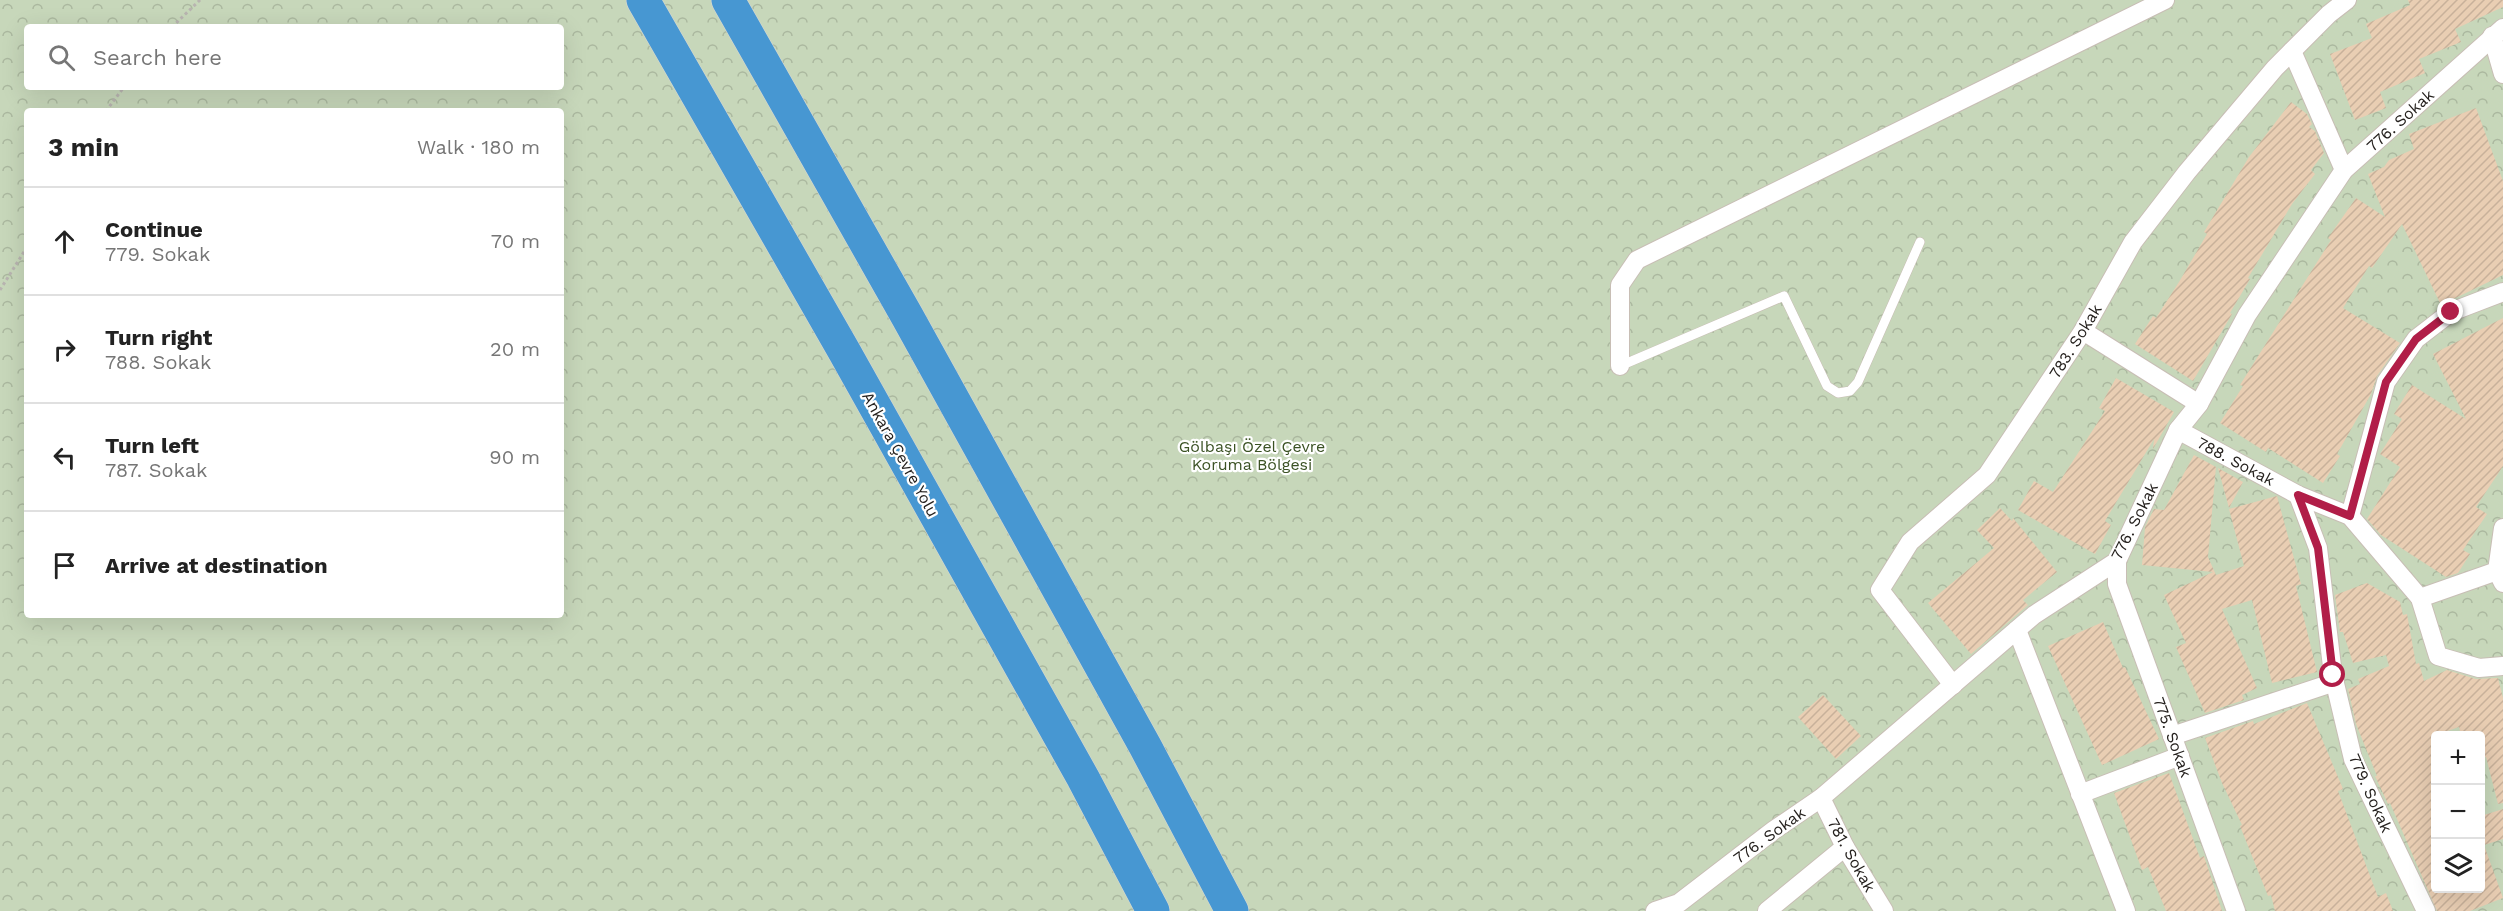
<!DOCTYPE html>
<meta charset="utf-8">
<style>
body{margin:0;font-family:"Work Sans",sans-serif;background:#f2f2f2;color:#222}
.controls{position:absolute;right:18px;bottom:18px;display:grid;overflow:hidden;border-radius:6px;box-shadow:0 6px 24px #0002}
.controls button{width:54px;height:54px;display:grid;place-items:center;padding:0;border:0;border-bottom:2px solid #e0e0e0;background:#fff;color:#222;font:30px sans-serif}
.stop{position:absolute;width:18px;height:18px;margin:-14px;border:4px solid #b11e48;border-radius:50%;background:#fff}
.stop.end{background:#b11e48;border-color:#fff;box-shadow:0 2px 6px #0008}
.list{margin:0;padding:0;list-style:none}
h2{display:flex;justify-content:space-between;align-items:center;height:78px;margin:0;padding:0 24px;font-size:26px}
h2 small{font-size:20px;font-weight:400;color:#767676}
.list li{display:grid;grid-template-columns:39px 1fr auto;gap:18px;align-items:center;box-sizing:border-box;height:108px;padding:0 24px;border-top:2px solid #e0e0e0}
.list b{display:block;font-size:22px;white-space:nowrap}
.list p{margin:0;font-size:20px;white-space:nowrap;color:#767676}
.list em{font-size:20px;font-style:normal;color:#767676}
.icon{flex:none;width:33px;height:33px;fill:none;stroke:currentColor;stroke-width:2;stroke-linecap:round;stroke-linejoin:round}
.map{position:relative;flex:none;width:2503px;height:911px;overflow:hidden}
.search{position:absolute;background:#fff;box-shadow:0 6px 24px #0002;left:24px;top:24px;width:540px;height:66px;display:flex;align-items:center;gap:15px;box-sizing:border-box;padding:0 21px;border-radius:6px;color:#767676;font-size:22px}
.panel{position:absolute;background:#fff;box-shadow:0 6px 24px #0002;left:24px;top:108px;width:540px;height:510px;border-radius:6px}
.map>svg:first-child{display:block}
.park{fill:url(#park-crowns);fill-rule:evenodd}
.building{fill:url(#building-hatch)}
.lines{fill:none;stroke-linecap:round;stroke-linejoin:round}
.lane-casing{stroke:#c8beb5;stroke-width:10}
.street-casing{stroke:#c8beb5;stroke-width:20}
.highway-casing{stroke:#d8d7d6;stroke-width:34}
.path{stroke:#b8b4b0;stroke-width:3;stroke-dasharray:3 3;stroke-linecap:butt}
.lane{stroke:#fff;stroke-width:9}
.street{stroke:#fff;stroke-width:18}
.highway{stroke:#4797d2;stroke-width:33}
.route{stroke:#b11e48;stroke-width:8}
.labels{text-anchor:middle;stroke-width:4.5;stroke-linejoin:round;paint-order:stroke}
.street-label{font-size:16px;fill:#25211e;stroke:#fff}
.park-label{font-size:16px;fill:#3b5224;stroke:#fff}
</style>
<div class="map">
<svg width="2503" height="911" viewBox="0 0 2503 911">
<defs>
<pattern id="park-crowns" width="20" height="18" patternUnits="userSpaceOnUse" patternTransform="scale(1.5)"><rect width="20" height="18" fill="#c7d7ba"/><path d="M2 6a3 3 0 1 1 6 0M12 15a3 3 0 1 1 6 0" fill="none" stroke="#abb89f"/></pattern>
<pattern id="building-hatch" width="6" height="6" patternUnits="userSpaceOnUse" patternTransform="scale(1.5)"><rect width="6" height="6" fill="#e9ceb3"/><path d="M-1 1l2-2M0 6l6-6M5 7l2-2" fill="none" stroke="#c8b19a"/></pattern>
</defs>
<rect width="100%" height="100%" fill="#fffbf7"/>
<path class="park" d="M 0,0 L 2503,0 L 2503,911 L 0,911 ZM 27,27 L 561,27 L 561,87 L 27,87 ZM 27,111 L 561,111 L 561,615 L 27,615 ZM 2436,736 L 2480,736 L 2480,888 L 2436,888 Z"/>
<g class="building">
<polygon points="2408,0 2503,0 2503,7 2455,29 2461,42 2419,59 2425,73 2380,92 2386,108 2355,120 2330,54 2372,38 2366,24 2410,5"/>
<polygon points="2291,102 2307,114 2312,124 2309,127 2315,131 2324,153 2311,170 2315,174 2292,204 2248,278 2250,279 2230,313 2232,314 2193,381 2135,344 2153,316 2156,318 2179,282 2207,234 2204,232 2249,157"/>
<polygon points="2476,108 2503,181 2503,275 2441,305 2402,224 2372,268 2369,266 2343,308 2400,343 2377,376 2371,394 2337,454 2340,456 2323,483 2268,448 2266,452 2220,423 2243,386 2240,385 2331,240 2328,238 2356,198 2385,217 2368,174 2384,167 2389,160 2414,149 2409,134"/>
<polygon points="2503,318 2503,466 2476,507 2487,514 2463,550 2470,554 2458,573 2446,577 2381,535 2367,519 2400,467 2380,454 2402,419 2394,414 2412,385 2466,419 2433,354"/>
<polygon points="2116,378 2174,412 2153,449 2154,439 2105,521 2111,525 2095,554 2018,510 2034,481 2053,492 2105,411 2099,408"/>
<polygon points="2194,455 2216,467 2208,557 2216,575 2244,566 2229,509 2277,496 2301,584 2296,586 2317,672 2272,683 2252,600 2222,609 2257,688 2242,695 2244,700 2205,713 2176,647 2186,643 2164,595 2213,572 2142,565 2145,527 2154,509 2164,510"/>
<polygon points="2218,468 2243,482 2229,508"/>
<polygon points="2000,508 2012,521 2013,518 2057,572 2023,600 2028,605 1971,654 1928,603 1994,548 1977,530"/>
<polygon points="2367,583 2400,602 2403,615 2407,614 2416,664 2419,663 2424,681 2447,670 2476,679 2498,678 2503,698 2503,803 2498,804 2486,757 2481,759 2481,735 2461,735 2459,727 2436,735 2436,888 2481,888 2481,816 2503,809 2503,839 2484,845 2503,898 2470,911 2437,911 2390,803 2388,804 2375,776 2377,776 2356,724 2348,689 2360,684 2358,679 2389,666 2386,655 2353,663 2343,632 2340,632 2335,595"/>
<polygon points="2103,622 2123,668 2125,667 2159,739 2102,765 2048,646"/>
<polygon points="1823,695 1861,736 1836,759 1798,717"/>
<polygon points="2307,703 2343,789 2338,791 2378,897 2386,893 2393,911 2275,911 2271,895 2268,896 2240,826 2242,825 2222,783 2205,738 2253,721 2254,724"/>
<polygon points="2169,773 2200,858 2204,856 2222,911 2166,911 2148,867 2142,870 2114,793"/>
</g>
<g class="lines">
<defs>
<polyline id="lane" points="1620,366 1784,296 1827,386 1838,393 1850,391 1858,382 1920,242"/>
<g id="street">
<polyline points="2492,36 2503,74"/>
<polyline points="2292,51 2344,170"/>
<polyline points="2083,331 2199,404"/>
<polyline points="1620,366 1620,285 1637,260 2165,0"/>
<polyline points="2178,430 2298,495 2350,516 2420,598 2497,571"/>
<polyline points="2298,495 2318,548 2333,675 2353,759 2426,911"/>
<polyline points="2350,516 2386,382 2416,339 2451,312 2503,292"/>
<polyline points="2503,528 2497,571 2503,583"/>
<polyline points="2117,561 2117,584 2236,911"/>
<polyline points="2420,598 2438,656 2479,668 2503,666"/>
<polyline points="2017,630 2126,911"/>
<polyline points="1953,685 1880,590 1910,542 1987,475 2083,331 2133,242 2187,172 2275,68 2329,14 2347,0"/>
<polyline points="2172,736 2335,682"/>
<polyline points="2080,794 2180,756"/>
<polyline points="1821,798 1845,847 1884,911"/>
<polyline points="1655,911 1679,903 1774,830 1821,798 2034,615 2117,561 2178,430 2199,404 2247,315 2344,170 2503,28"/>
<polyline points="1767,911 1845,847"/>
</g>
<g id="highway">
<polyline points="643,0 844,351 1083,778 1153,911"/>
<polyline points="728,0 907,316 1145,746 1232,911"/>
</g>
</defs>
<use href="#lane" class="lane-casing"/>
<use href="#street" class="street-casing"/>
<use href="#highway" class="highway-casing"/>
<g class="path">
<polyline points="172,27 200,0"/>
<polyline points="106,111 124,87"/>
<polyline points="0,290 27,247"/>
</g>
<use href="#lane" class="lane"/>
<use href="#street" class="street"/>
<use href="#highway" class="highway"/>
</g>
<g class="lines">
<polyline class="route" points="2333,675 2318,548 2298,495 2350,516 2386,382 2416,339 2451,312"/>
</g>
<g class="labels">
<g class="street-label">
<text transform="translate(2400 120) rotate(-42)" y="6">776. Sokak</text>
<text transform="translate(2075 341) rotate(-58)" y="6">783. Sokak</text>
<text transform="translate(901 454) rotate(61)" y="6">Ankara Çevre Yolu</text>
<text transform="translate(2236 461) rotate(28)" y="6">788. Sokak</text>
<text transform="translate(2134 521) rotate(-63)" y="6">776. Sokak</text>
<text transform="translate(2173 737) rotate(70)" y="6">775. Sokak</text>
<text transform="translate(2371 793) rotate(66)" y="6">779. Sokak</text>
<text transform="translate(1769 835) rotate(-36)" y="6">776. Sokak</text>
<text transform="translate(1852 855) rotate(61)" y="6">781. Sokak</text>
</g>
<g class="park-label">
<text x="1252" y="452">Gölbaşı Özel Çevre<tspan x="1252" dy="18">Koruma Bölgesi</tspan></text>
</g>
</g>
</svg>
<div class="controls">
<button>+</button>
<button>−</button>
<button><svg class="icon" aria-label="layers" viewBox="0 0 24 24"><path d="M12 4l9 5-9 5-9-5zM3 14l9 5 9-5"/></svg></button>
</div>
<div class="stop" style="left:2333px;top:675px"></div>
<div class="stop end" style="left:2451px;top:312px"></div>
<div class="search"><svg class="icon" aria-label="search" viewBox="0 0 24 24"><circle cx="10" cy="10" r="6"/><path d="M15 15l6 6"/></svg>Search here</div>
<section class="panel">
<h2>3 min<small>Walk · 180 m</small></h2>
<ul class="list">
<li><svg class="icon" aria-label="ahead" viewBox="0 0 24 24"><path d="M12 20V5M6 11l6-6 6 6"/></svg><div><b>Continue</b><p>779. Sokak</p></div><em>70 m</em></li>
<li><svg class="icon" aria-label="right" viewBox="0 0 24 24"><path d="M7 20v-9h11M14 6l5 5-5 5"/></svg><div><b>Turn right</b><p>788. Sokak</p></div><em>20 m</em></li>
<li><svg class="icon" aria-label="left" viewBox="0 0 24 24"><path d="M17 20v-9H6M10 6l-5 5 5 5"/></svg><div><b>Turn left</b><p>787. Sokak</p></div><em>90 m</em></li>
<li><svg class="icon" aria-label="arrive" viewBox="0 0 24 24"><path d="M6 21V4h12l-3 4 3 4H6"/></svg><div><b>Arrive at destination</b></div></li>
</ul>
</section>
</div>
